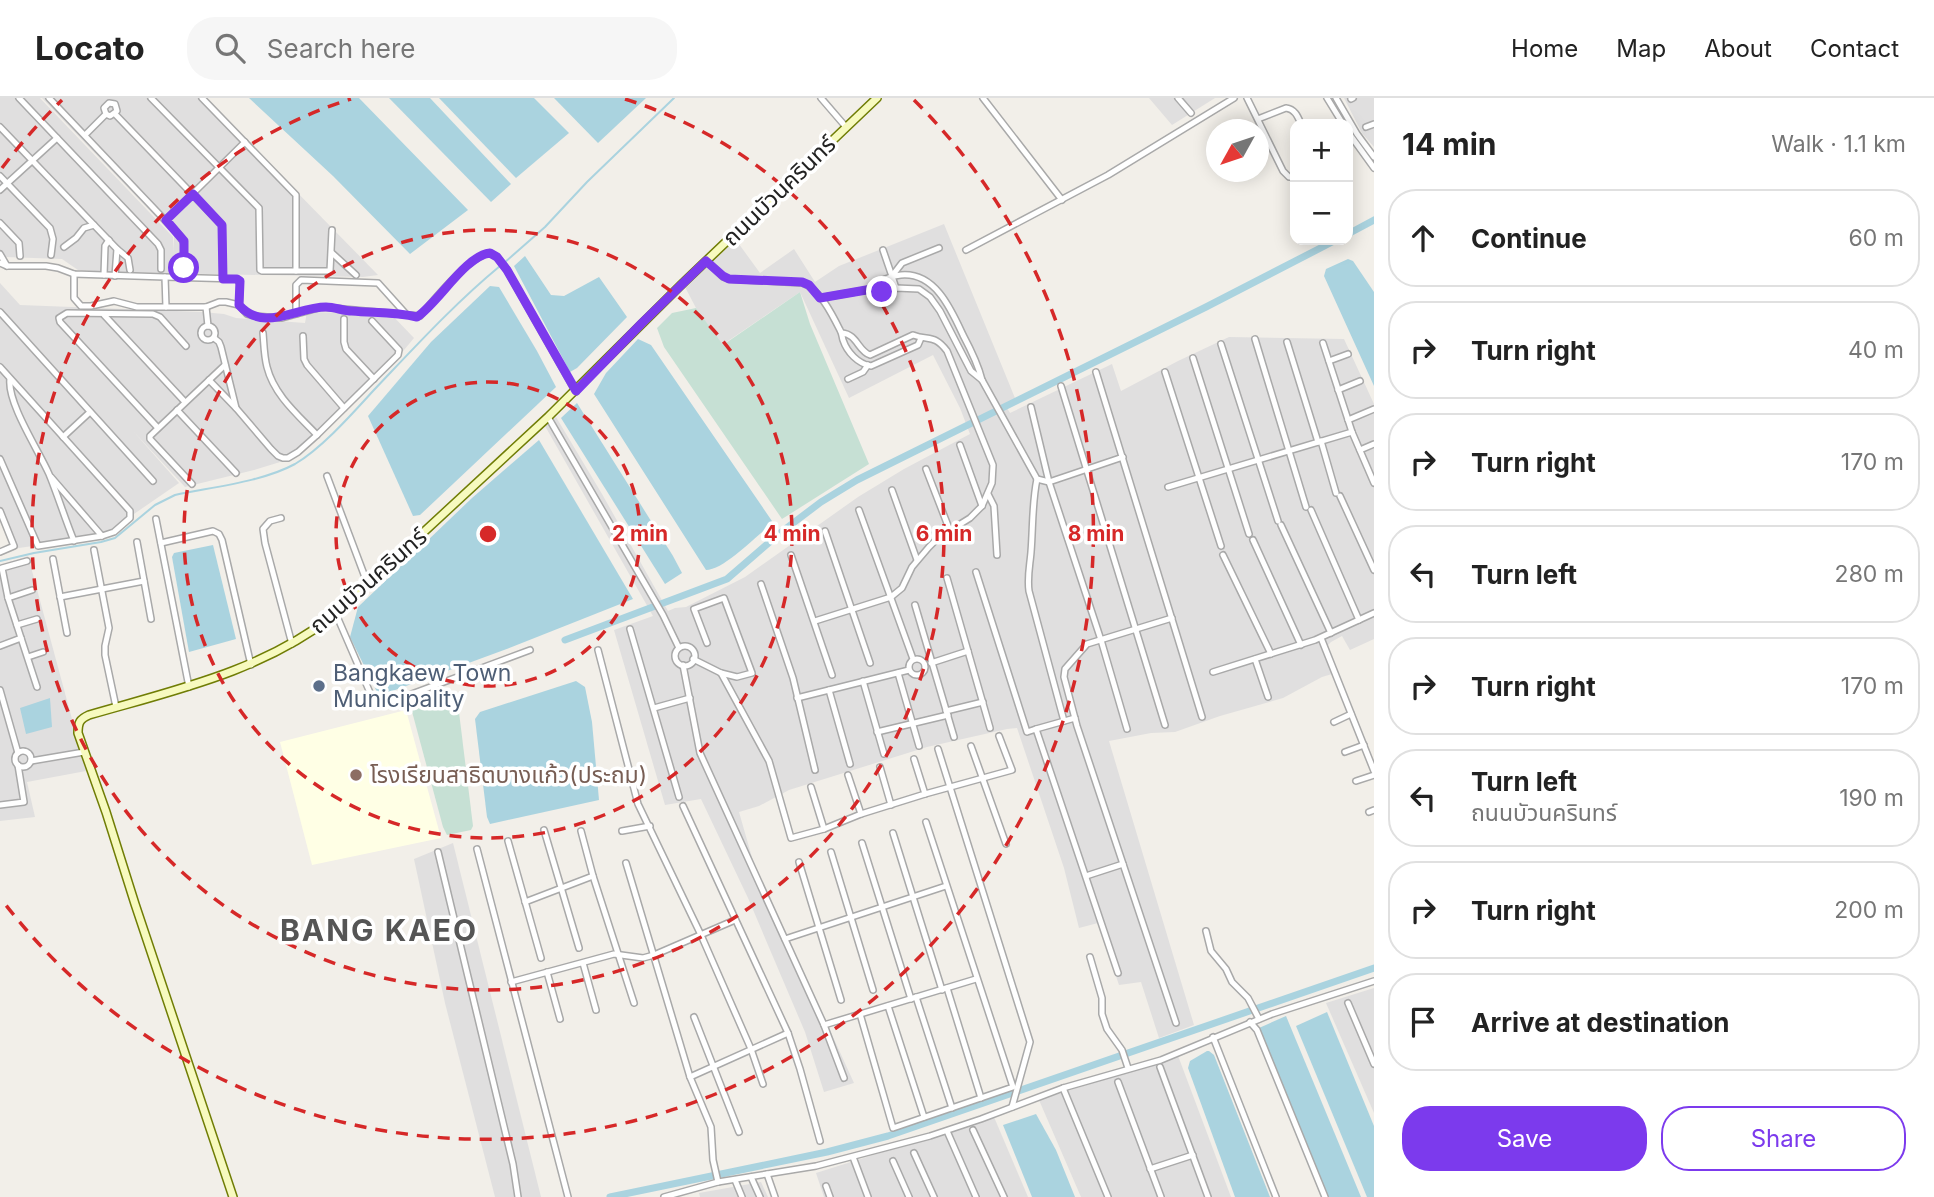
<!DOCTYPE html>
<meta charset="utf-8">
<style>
body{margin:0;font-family:Inter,"Noto Sans Thai",sans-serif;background:#f6f6f6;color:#222}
.controls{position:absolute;right:21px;top:21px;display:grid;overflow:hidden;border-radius:14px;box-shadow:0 4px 18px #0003}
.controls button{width:63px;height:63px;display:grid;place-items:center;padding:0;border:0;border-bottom:2px solid #e0e0e0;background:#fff;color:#222;font:35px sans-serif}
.compass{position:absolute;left:1206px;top:21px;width:63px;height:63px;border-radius:50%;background:#fff;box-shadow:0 4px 18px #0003;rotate:230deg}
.stop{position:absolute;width:21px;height:21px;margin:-16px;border:5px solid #7c3aed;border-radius:50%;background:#fff}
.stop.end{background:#7c3aed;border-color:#fff;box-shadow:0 2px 7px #0008}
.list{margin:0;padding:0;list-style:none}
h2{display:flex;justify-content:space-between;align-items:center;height:91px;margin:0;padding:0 28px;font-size:30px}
h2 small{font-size:23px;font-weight:400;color:#767676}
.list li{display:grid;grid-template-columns:46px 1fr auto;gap:21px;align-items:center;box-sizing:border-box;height:98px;margin:0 14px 14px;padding:0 14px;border:2px solid #e0e0e0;border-radius:28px}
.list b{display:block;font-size:26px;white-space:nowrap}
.list p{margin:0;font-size:23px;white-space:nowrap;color:#767676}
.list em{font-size:23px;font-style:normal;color:#767676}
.actions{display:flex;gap:14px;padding:21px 28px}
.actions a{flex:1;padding:16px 0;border:2px solid #7c3aed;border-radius:28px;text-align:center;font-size:24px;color:#7c3aed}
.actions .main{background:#7c3aed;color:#fff}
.icon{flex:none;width:38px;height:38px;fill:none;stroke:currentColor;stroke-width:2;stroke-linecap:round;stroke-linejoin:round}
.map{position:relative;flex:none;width:1374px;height:1099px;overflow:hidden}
header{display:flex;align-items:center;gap:42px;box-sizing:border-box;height:98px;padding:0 35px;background:#fff;border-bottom:2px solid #e0e0e0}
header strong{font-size:33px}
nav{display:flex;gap:38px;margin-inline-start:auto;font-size:24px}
.search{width:490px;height:63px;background:#f6f6f6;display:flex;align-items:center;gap:18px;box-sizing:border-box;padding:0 24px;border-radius:28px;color:#767676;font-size:26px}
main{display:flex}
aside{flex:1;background:#fff}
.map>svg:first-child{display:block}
.residential{fill:#e0dfdf}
.education{fill:#ffffe5}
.wetland{fill:#c6e0d4}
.water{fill:#aad3df}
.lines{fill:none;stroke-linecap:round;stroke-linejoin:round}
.stream{stroke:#aad3df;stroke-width:2}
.canal{stroke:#aad3df;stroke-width:7}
.street-casing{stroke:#a9a9a9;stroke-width:8}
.secondary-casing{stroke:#707d05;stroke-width:10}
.street{stroke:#fff;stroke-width:5}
.secondary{stroke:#f7fabf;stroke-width:7}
.route{stroke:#7c3aed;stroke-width:9}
.ring{fill:none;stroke:#d62828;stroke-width:3.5;stroke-dasharray:12 9}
.service-dot{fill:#5c6f8a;stroke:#fff;stroke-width:2.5}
.education-dot{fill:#8d6e63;stroke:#fff;stroke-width:2.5}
.labels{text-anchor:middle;stroke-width:7;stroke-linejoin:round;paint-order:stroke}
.street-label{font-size:23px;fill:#222;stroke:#fff}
.service-label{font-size:23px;fill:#4e5e75;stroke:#fff;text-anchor:start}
.education-label{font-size:23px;fill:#785e54;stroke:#fff;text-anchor:start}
.district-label{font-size:30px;font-weight:bold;letter-spacing:2px;fill:#555;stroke:#fff}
.centre{fill:#d62828;stroke:#fff;stroke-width:3.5}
.ring-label{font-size:21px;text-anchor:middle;font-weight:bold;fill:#d62828;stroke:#fff;stroke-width:7;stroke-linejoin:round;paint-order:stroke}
</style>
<header>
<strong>Locato</strong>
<div class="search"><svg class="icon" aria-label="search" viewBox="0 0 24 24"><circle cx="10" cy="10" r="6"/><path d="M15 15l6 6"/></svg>Search here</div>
<nav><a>Home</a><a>Map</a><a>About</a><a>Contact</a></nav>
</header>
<main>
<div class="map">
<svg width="1374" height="1099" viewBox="0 0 1374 1099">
<rect width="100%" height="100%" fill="#f2efe9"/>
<g class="residential">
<polygon points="0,0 40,0 173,139 174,154 174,138 42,0 205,0 378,177 363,179 110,174 78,172 62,161 5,159 0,154"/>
<polygon points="1149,0 1215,0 1172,27"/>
<polygon points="1344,0 1374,0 1374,49 1362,35"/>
<polygon points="944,126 1017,305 1007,310 1010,315 1112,266 1121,293 1178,263 1229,239 1344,241 1374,306 1374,541 1350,552 1342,538 1331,544 1323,552 1332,576 1322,579 1283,600 1220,618 1175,634 1151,635 1109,643 1194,927 1159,940 1141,884 1119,887 1098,825 1079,830 1064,770 1017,630 1007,631 927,649 789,692 759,708 739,714 753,763 854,985 824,994 805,934 748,800 701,701 665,707 614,532 653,518 545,328 556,319 602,396 668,513 675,510 686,509 745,479 858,399 904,371 970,336 960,310 933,257 849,300 800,194 722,247 696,210 685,189 736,142 760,175 794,151 815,184 839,168"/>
<polygon points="0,185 20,207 202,214 224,216 236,220 305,225 307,214 391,216 414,240 399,258 290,361 254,372 185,389 134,334 179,385 102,438 12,451 0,421"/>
<polygon points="28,458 86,673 27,684 35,719 0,723 0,467"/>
<polygon points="453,745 541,1099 495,1099 445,905 414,761"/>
<polygon points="1374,890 1374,1015 1326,905"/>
<polygon points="1177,955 1231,1099 1081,1099 1039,1002 1090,986 1089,982"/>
<polygon points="994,1019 1028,1099 824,1099 816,1075"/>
<polygon points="761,1084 768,1099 700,1099 699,1095"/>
</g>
<polygon class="education" points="406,612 441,740 312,767 280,644"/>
<g class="wetland">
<polygon points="800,194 810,226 869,366 782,421 664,249 657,230 672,215 696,210 723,247"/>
<polygon points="454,594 457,598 473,728 471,732 447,737 443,729 410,606"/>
</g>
<g class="water">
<polygon points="249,0 359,0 468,112 410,156 333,78"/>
<polygon points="389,0 430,0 511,86 491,104"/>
<polygon points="439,0 534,0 569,35 516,80"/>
<polygon points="554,0 646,0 598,45"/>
<polygon points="525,158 551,197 564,198 599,179 627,219 577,270 570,274 514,168"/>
<polygon points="1348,161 1353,163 1374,194 1374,288 1324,178 1326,171"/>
<polygon points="490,188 499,189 537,253 556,289 420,417 413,418 368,318 431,244"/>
<path d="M 638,241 L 651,247 L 772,423 L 767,430 C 753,441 723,472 706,472 L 594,296 L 606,275 Z"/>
<polygon points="577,305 673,458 682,475 665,486 561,320"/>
<polygon points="539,342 633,501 504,552 387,595 377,594 350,539 358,509 472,400"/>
<polygon points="213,447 236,541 189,554 172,459 174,455"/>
<polygon points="576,583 585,589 592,624 599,702 490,726 487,719 475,621 480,614"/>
<polygon points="50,600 52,629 26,636 20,610"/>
<polygon points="1327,914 1374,1028 1374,1099 1367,1099 1296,928"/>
<polygon points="1286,918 1361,1099 1328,1099 1259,930"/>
<polygon points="1207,953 1209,953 1214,957 1270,1099 1235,1099 1188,970 1190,963"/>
<polygon points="1036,1016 1056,1052 1075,1099 1032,1099 1003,1027"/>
</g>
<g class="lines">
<g class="stream">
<polyline points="504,165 545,129 587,84 674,0"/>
<path d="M 0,463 L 34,455 L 101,444 L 115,440 L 155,407 L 175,397 C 212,389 262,384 295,366 C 322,350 352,316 373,293 C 414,250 454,206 500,168"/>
</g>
<g class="canal">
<polyline points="1348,136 1374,122"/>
<polyline points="565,542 727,481 780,435 821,404 857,382 1206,209 1336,142"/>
<polyline points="610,1099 827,1054 888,1038 1374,870"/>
</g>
<defs>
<g id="street">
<polyline points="19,0 158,146 161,152 161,171"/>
<polyline points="49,0 181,139 184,146 184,170"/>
<polyline points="151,0 259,110 260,172 262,173 330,173 332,132"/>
<polyline points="202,0 296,97 296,173"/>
<polyline points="821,0 846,29"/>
<polyline points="983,0 1062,102"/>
<polyline points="1178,0 1191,15"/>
<polyline points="1247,0 1283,73 1289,79 1295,79"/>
<polyline points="1327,0 1343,26"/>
<polyline points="1336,0 1357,36 1374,59"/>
<polyline points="1351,1 1353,0"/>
<polyline points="115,16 222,127 223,181"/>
<path d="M 1258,21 L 1286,10 C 1295,11 1298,19 1301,26"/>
<polyline points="0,29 117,151 115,178"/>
<polyline points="1366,29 1374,26"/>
<polyline points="1348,34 1374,70"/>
<polyline points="85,37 106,16 110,18 117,13 115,6 109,5 104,10 106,16"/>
<polyline points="0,78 50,130 53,141 51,157"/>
<polyline points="0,92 57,40"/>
<polyline points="166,122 245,44"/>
<polyline points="0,125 19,145 20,158"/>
<polyline points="64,149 76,140 84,130 94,127"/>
<polyline points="117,151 128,160 130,172"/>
<polyline points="883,152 896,190"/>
<polyline points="966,152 1108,77 1234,0"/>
<polyline points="332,155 356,177"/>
<polyline points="0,156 7,168"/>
<path d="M 707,163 L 723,179 L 729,181 L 802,185 C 819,190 832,216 840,232 C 842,235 842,239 843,242 C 847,254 858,266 871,268 L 918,247 L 921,240"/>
<polyline points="0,165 7,168 46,168 58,170 74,176 165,179 166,209"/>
<path d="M 74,176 L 74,200 L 81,208 L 91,208 L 114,203 L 137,209 L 206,209 L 219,204 L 226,204 L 239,207 L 247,216 L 255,218 L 267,219 L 282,220 L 322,209 L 420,218 C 434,202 470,157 490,155 L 497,159 L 507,172 L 576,294"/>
<polyline points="104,177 105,148 109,142"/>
<polyline points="892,178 902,165 939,150"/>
<polyline points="165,179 237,181 240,186 239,207"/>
<path d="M 872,191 C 880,182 889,178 901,177 C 935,174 951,211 963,237 C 971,252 978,266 982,282 L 1037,381 L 1049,384 L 1123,359"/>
<polyline points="820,200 872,191 882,194 896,190 919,191 930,199 940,213 971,273 982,282"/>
<polyline points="206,209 208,228"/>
<polyline points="0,214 153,383"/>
<polyline points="296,216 296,187 301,182 378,185 405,215"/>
<polyline points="104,217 185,304"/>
<polyline points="344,221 344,244 346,251 374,281"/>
<circle cx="208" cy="235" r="7"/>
<path d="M 263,235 C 264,246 264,258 267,269 C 274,297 298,317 317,337"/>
<polyline points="303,238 304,261 307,267 344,310"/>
<polyline points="214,240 219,244 221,249 236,310 271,351 278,358 283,360 288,360 298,354 317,337 398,257 399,252 372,223"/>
<polyline points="1255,241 1306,409"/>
<polyline points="1287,244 1318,344"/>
<polyline points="1323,245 1352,334 1374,385"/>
<polyline points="1221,246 1278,423"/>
<polyline points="1193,260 1249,436"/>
<polyline points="1329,263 1348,256"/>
<polyline points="0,269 130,413 130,420 114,434 102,438 38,448 0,361"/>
<polyline points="1096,274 1202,619"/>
<polyline points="1165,274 1221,448"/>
<path d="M 10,281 C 7,305 39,353 49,376 C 58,398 65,421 74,443"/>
<polyline points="848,281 863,274 868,267"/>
<polyline points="209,282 236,310"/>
<polyline points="1061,288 1165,627"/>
<polyline points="1338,292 1360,283"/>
<polyline points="1031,309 1049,384 1101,542 1127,631"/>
<polyline points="177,312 236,375"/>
<polyline points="548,319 663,517 679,550"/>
<polyline points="1348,322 1374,311"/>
<polyline points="158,330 60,224 59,220 67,215 153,216 160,219 186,248"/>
<polyline points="63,339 90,314"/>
<polyline points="1321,343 1336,395"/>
<polyline points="960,347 982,408"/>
<polyline points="1360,352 1374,346"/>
<polyline points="926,371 950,433"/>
<polyline points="327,378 368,487"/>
<polyline points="51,379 102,438"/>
<path d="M 1037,381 C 1032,405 1033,429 1031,454 C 1030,467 1027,479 1029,493 L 1064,623"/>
<polyline points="192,386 150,341 150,338 225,267"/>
<polyline points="1168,389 1352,334"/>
<polyline points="892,392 917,462"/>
<polyline points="988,396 994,408 997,457"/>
<polyline points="1340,398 1374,472"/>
<polyline points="859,412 913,561"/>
<polyline points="1311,412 1359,522"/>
<polyline points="0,413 14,448 0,454"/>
<polyline points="281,420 270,423 263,431 265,445 292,546"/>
<polyline points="156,421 189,589"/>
<polyline points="1281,427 1331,535"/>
<polyline points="825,433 870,565"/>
<polyline points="1253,442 1301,547"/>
<polyline points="137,444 151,521"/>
<polyline points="161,445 213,433 219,436 222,442 251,567"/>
<polyline points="94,452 109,530 105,548 105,557 116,609"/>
<polyline points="791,457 832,577"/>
<polyline points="1223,457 1271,556"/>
<polyline points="53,461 67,535"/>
<polyline points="976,474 1027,634 1036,631 1118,875"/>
<polyline points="947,480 990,630"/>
<polyline points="761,486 793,580 815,672"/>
<polyline points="60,499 144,483"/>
<polyline points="8,500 32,492"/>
<polyline points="915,507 954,639"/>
<polyline points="336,516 371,597 382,607 530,552"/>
<polyline points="1172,520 1087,546 1065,571 1064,579 1077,628 1176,925"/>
<path d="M 815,523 L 891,499 L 902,490 L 912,469 L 929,449 L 938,440 L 970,420 L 982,408 L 992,385 L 993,367 L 947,253 C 934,236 929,243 913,237 L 870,257 C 858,253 857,236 842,235"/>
<polyline points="17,527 37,521"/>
<polyline points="630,531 679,699"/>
<polyline points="21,540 8,500 2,470 27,463"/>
<polyline points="1321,540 1374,673"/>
<polyline points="707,545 694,511 724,500 752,575 737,579 721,575"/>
<polyline points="0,548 21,540 37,589"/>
<circle cx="685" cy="558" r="10"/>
<polyline points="598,552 638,706 701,837 751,951 763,986"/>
<polyline points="28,559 43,554"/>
<circle cx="917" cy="569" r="8"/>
<polyline points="693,561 721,575 769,663 791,740 824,731 861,716 925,696 914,661"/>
<polyline points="1255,561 1268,599"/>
<polyline points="931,565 968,553"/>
<polyline points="683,567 700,655 824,927 844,980"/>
<polyline points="1213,574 1315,542 1374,515"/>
<polyline points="898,575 919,648"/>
<polyline points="863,583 884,656"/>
<polyline points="0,592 18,655"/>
<polyline points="829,592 850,666"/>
<polyline points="797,600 909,572"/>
<polyline points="654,610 690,600"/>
<polyline points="946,613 983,604"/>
<polyline points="1334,624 1351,616"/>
<polyline points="1036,631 1075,620"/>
<polyline points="877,634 948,617"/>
<polyline points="971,648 1006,746"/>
<polyline points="938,651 1030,944 1012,1009"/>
<circle cx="23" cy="661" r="8"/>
<polyline points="1345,654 1364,647"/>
<polyline points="31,663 84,654"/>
<polyline points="880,669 891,707"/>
<polyline points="848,677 861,716"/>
<polyline points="1356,683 1374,677"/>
<polyline points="811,689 824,731"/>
<polyline points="925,696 1012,672 999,638"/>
<polyline points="0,707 24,704 18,667"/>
<polyline points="683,708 788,935 800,971 820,1043"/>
<polyline points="1369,714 1374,712"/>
<polyline points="544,732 579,850"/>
<polyline points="581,733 593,778 634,905"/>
<polyline points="622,733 650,728"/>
<polyline points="893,735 942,892"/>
<polyline points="508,743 541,860"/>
<polyline points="862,745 911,901"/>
<polyline points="477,751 568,1099"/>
<polyline points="438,754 513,1066 518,1099"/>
<polyline points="831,754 873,892"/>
<polyline points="799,764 841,902"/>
<polyline points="626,765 690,979 711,1029 713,1062 718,1084"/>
<polyline points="1086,778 1123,766"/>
<polyline points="525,804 593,778"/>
<polyline points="1206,833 1211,853 1226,871 1232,884 1248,900 1259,921"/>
<polyline points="785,841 946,788"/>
<polyline points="1090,859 1102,900 1102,916 1107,931 1122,952 1128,970"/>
<polyline points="583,865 596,912"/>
<polyline points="547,874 560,921"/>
<polyline points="511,884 614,856 643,860 654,857 735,822"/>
<polyline points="947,890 981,1000"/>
<polyline points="916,899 952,1010"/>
<polyline points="1348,905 1374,966"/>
<polyline points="888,908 924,1019"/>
<polyline points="860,916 893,1030 1013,989 926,724"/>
<polyline points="694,919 739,1034"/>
<polyline points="1250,924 1257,932 1325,1099"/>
<polyline points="824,927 976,881"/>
<polyline points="1213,939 1276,1099"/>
<polyline points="1160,969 1208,1099"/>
<polyline points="690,979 788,935"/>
<polyline points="1118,984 1161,1099"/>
<polyline points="1063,990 1108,1099"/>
<polyline points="973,1032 1004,1099"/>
<polyline points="947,1033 976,1099"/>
<polyline points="914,1055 934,1099"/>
<polyline points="853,1059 868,1099"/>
<polyline points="893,1063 909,1099"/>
<polyline points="1150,1071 1193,1057"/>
<polyline points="767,1076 775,1099"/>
<polyline points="751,1079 760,1099"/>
<polyline points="735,1082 742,1099"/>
<polyline points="826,1088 830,1099"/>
<polyline points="664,1099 718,1084 816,1068 930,1038 981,1021 1063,990 1161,962 1272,916 1374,883"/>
</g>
<path id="secondary" d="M 233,1099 L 135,806 L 106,714 L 78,635 C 78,624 80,621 89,617 C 175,592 260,574 333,518 L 548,319 L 683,185 L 877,0"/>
</defs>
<use href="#street" class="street-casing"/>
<use href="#secondary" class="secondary-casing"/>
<use href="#street" class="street"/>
<use href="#secondary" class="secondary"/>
</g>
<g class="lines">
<path class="route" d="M 184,170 L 184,143 L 166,122 L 193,96 L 222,127 L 223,181 L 237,181 L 240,183 L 239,207 C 264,235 296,209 326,209 C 335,209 343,213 352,213 C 374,215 395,214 417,219 C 439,204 465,158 490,155 L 497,159 L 507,172 L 576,293 L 642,225 L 706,163 L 723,178 L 729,181 L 802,184 L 809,187 L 820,200 L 872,191 L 882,194"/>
</g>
<g class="ring">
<circle cx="488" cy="436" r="152"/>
<circle cx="488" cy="436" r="304"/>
<path d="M625 1A456 456 0 1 1 351 1"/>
<path d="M2 70A608 608 0 0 1 62 2M914 2A608 608 0 1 1 2 802"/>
</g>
<circle class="service-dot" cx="319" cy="588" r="7"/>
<circle class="education-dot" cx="356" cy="677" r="7"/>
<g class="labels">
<g class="street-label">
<text transform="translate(779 93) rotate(-44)" y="8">ถนนบัวนครินทร์</text>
<text transform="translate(368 483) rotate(-41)" y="8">ถนนบัวนครินทร์</text>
</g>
<g class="service-label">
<text x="333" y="583">Bangkaew Town<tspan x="333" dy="26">Municipality</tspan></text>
</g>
<g class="education-label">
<text x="370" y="685">โรงเรียนสาธิตบางแก้ว(ประถม)</text>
</g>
<g class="district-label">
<text x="379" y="843">BANG KAEO</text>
</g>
</g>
<circle cx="488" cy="436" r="10" class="centre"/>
<g class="ring-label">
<text x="640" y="443">2 min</text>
<text x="792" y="443">4 min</text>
<text x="944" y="443">6 min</text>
<text x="1096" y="443">8 min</text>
</g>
</svg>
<div class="controls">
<button>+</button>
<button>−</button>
</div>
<svg class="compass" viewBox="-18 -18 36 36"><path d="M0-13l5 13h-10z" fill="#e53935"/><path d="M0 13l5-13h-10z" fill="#767676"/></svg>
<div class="stop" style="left:184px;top:170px"></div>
<div class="stop end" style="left:882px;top:194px"></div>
</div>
<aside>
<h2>14 min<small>Walk · 1.1 km</small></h2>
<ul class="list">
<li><svg class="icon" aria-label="ahead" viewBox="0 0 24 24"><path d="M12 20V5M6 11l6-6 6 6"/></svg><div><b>Continue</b></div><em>60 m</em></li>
<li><svg class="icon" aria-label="right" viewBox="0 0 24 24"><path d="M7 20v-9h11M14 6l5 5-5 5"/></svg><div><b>Turn right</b></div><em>40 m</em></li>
<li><svg class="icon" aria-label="right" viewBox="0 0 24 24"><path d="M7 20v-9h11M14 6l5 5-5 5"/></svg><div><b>Turn right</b></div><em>170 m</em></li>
<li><svg class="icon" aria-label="left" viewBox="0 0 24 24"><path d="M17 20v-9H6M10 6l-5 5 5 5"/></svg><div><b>Turn left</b></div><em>280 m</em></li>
<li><svg class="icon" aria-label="right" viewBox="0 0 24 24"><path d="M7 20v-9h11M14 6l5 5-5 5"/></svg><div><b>Turn right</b></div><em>170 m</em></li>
<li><svg class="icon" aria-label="left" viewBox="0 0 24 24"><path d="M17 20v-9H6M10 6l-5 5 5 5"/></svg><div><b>Turn left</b><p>ถนนบัวนครินทร์</p></div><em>190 m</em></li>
<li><svg class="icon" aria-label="right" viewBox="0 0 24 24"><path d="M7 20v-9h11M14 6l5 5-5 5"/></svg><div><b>Turn right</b></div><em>200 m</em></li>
<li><svg class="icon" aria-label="arrive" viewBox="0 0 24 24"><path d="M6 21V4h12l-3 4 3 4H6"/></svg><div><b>Arrive at destination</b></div></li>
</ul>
<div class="actions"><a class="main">Save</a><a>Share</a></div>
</aside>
</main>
